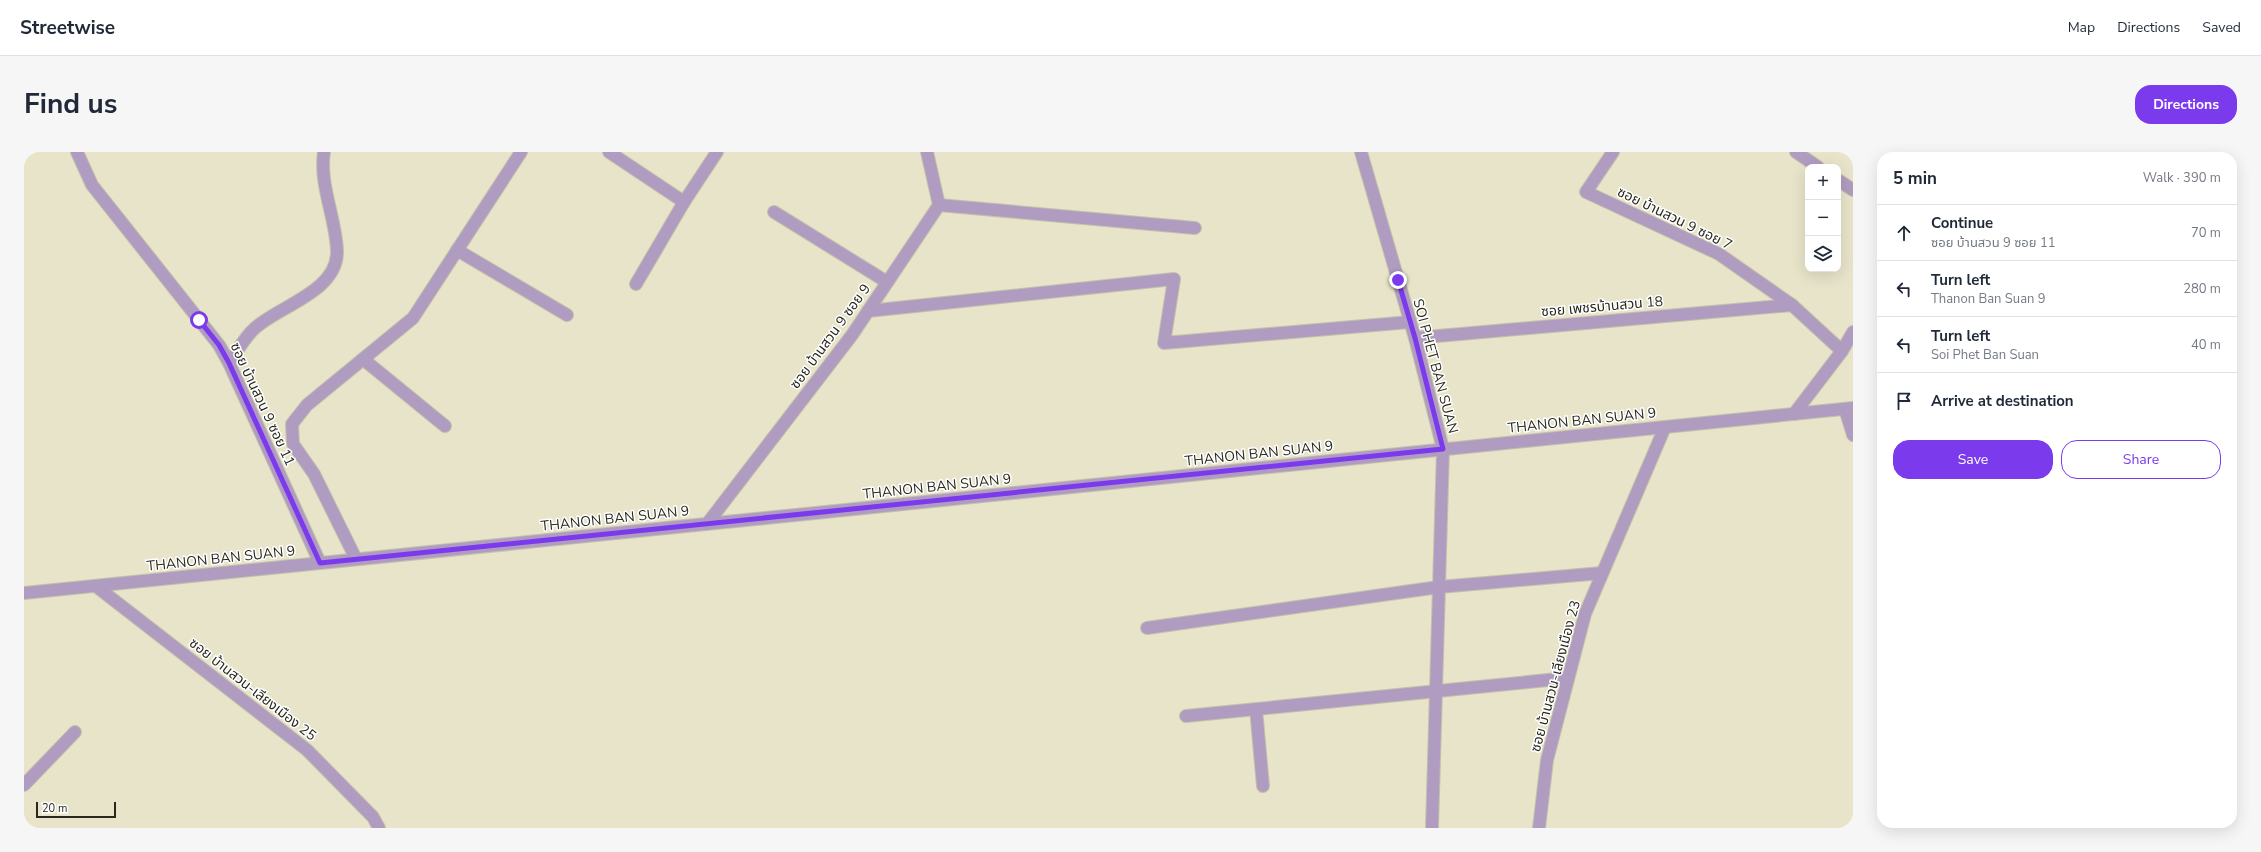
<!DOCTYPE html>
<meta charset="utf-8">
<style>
body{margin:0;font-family:"Nunito Sans","Noto Sans Thai",sans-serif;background:#f6f6f7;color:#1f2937}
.controls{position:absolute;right:12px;top:12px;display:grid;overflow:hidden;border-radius:8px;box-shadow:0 4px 16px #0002}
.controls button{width:36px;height:36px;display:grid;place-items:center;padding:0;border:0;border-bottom:1px solid #e0e1e3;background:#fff;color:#1f2937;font:20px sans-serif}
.scale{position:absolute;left:12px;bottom:10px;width:80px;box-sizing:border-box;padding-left:4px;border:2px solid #29281e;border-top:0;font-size:11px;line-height:14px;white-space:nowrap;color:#29281e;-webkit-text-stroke:3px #fff;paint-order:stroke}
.stop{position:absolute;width:12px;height:12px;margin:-9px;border:3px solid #7c3aed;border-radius:50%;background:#fff}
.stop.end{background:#7c3aed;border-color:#fff;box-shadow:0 1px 4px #0008}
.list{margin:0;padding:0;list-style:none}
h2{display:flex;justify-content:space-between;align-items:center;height:52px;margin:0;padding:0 16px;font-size:17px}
h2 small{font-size:13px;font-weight:400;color:#747a83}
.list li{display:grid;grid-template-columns:26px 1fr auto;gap:12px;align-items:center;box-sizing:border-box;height:56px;padding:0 16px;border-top:1px solid #e0e1e3}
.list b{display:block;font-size:15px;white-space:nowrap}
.list p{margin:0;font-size:13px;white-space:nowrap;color:#747a83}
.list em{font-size:13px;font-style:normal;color:#747a83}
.actions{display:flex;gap:8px;padding:12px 16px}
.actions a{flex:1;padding:9px 0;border:1px solid #7c3aed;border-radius:16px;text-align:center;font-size:14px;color:#7c3aed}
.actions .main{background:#7c3aed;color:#fff}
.icon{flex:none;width:22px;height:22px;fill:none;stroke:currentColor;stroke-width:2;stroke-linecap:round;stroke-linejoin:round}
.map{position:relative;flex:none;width:1829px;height:676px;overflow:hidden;border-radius:16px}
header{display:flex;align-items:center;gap:24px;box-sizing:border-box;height:56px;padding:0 20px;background:#fff;border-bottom:1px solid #e0e1e3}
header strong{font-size:19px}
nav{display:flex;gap:22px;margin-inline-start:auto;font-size:14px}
.intro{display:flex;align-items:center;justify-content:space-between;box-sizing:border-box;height:96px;padding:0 24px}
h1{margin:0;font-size:28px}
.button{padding:10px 18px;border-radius:16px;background:#7c3aed;color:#fff;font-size:14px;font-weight:700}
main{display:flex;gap:24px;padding:0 24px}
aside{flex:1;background:#fff;border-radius:16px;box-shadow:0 4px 16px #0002}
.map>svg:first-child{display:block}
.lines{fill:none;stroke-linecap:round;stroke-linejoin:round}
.service-casing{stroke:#c5c2ab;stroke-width:14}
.minor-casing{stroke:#c5c2ab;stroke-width:14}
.tertiary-casing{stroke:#c5c2ab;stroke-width:14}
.service{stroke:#b19cc1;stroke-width:12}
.minor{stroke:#b19cc1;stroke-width:12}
.tertiary{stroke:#b19cc1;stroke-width:12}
.route{stroke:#7c3aed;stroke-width:5}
.labels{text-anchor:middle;stroke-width:3;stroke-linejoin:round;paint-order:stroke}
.street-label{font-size:14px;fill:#29281e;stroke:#fff}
</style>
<header>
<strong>Streetwise</strong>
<nav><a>Map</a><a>Directions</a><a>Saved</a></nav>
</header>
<div class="intro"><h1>Find us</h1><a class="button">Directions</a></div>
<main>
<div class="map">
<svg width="1829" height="676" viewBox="0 0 1829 676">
<rect width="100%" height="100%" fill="#e7e4ca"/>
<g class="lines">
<defs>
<g id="service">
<polyline points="1589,0 1562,40 1695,102 1768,153 1818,199"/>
<polyline points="1772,0 1794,15"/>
<polyline points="1814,28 1829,38"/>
<polyline points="750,60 863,130"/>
<polyline points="1770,262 1818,199 1829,180"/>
<polyline points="683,372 828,183 915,53 903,0"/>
</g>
<g id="minor">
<polyline points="53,0 68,33 195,193 205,211 296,411"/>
<polyline points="585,0 660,50"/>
<polyline points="1337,0 1391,186 1419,297 1408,676"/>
<polyline points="915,53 1171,76"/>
<polyline points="433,98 543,163"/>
<polyline points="612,132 660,50 693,0"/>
<polyline points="844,159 1150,127 1140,191 1386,170"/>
<polyline points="1391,186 1768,153"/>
<polyline points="339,207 421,274"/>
<path d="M 205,211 C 213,200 220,186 230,177 C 254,154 314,140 313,99 C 312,66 295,33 300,0"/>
<polyline points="1821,257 1829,283"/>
<polyline points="332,407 290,322 269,292 268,272 283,253 389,166 497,0"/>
<polyline points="73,435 283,598 349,665 355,676"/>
<polyline points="1123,476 1415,435 1578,421"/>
<polyline points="1232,557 1239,634"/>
<polyline points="1162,564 1544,526"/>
<polyline points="0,633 51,580"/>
<polyline points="1515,676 1523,608 1561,462 1641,275"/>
</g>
<polyline id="tertiary" points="0,441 1829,256"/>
</defs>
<use href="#service" class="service-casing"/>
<use href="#minor" class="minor-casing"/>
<use href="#tertiary" class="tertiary-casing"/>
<use href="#service" class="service"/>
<use href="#minor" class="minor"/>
<use href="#tertiary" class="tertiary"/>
</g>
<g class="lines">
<polyline class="route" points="175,168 195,193 205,211 296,411 1419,297 1391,186 1374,128"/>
</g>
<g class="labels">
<g class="street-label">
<text transform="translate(1651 66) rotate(26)" y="5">ซอย บ้านสวน 9 ซอย 7</text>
<text transform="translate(1578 154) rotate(-5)" y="5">ซอย เพชรบ้านสวน 18</text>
<text transform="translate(806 184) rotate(-54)" y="5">ซอย บ้านสวน 9 ซอย 9</text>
<text transform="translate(1412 214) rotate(75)" y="5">SOI PHET BAN SUAN</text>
<text transform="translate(239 252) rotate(65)" y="5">ซอย บ้านสวน 9 ซอย 11</text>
<text transform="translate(1558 268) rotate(-6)" y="5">THANON BAN SUAN 9</text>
<text transform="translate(1235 301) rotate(-6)" y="5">THANON BAN SUAN 9</text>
<text transform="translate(913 334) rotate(-6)" y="5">THANON BAN SUAN 9</text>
<text transform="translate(591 366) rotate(-6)" y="5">THANON BAN SUAN 9</text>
<text transform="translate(197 406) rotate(-6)" y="5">THANON BAN SUAN 9</text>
<text transform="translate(1531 524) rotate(-75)" y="5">ซอย บ้านสวน-เลียงเมือง 23</text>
<text transform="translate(229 537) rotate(38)" y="5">ซอย บ้านสวน-เลียงเมือง 25</text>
</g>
</g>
</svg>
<div class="controls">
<button>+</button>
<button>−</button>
<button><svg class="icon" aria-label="layers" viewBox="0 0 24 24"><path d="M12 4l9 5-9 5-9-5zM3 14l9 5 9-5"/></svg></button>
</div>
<div class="scale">20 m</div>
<div class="stop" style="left:175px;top:168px"></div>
<div class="stop end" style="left:1374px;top:128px"></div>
</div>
<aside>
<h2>5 min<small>Walk · 390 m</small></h2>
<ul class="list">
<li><svg class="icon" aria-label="ahead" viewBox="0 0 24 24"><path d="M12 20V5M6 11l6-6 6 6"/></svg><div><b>Continue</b><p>ซอย บ้านสวน 9 ซอย 11</p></div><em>70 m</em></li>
<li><svg class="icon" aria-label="left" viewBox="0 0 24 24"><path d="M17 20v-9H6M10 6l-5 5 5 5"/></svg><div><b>Turn left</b><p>Thanon Ban Suan 9</p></div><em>280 m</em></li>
<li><svg class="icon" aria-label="left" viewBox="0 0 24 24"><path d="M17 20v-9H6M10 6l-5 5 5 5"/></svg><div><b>Turn left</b><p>Soi Phet Ban Suan</p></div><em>40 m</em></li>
<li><svg class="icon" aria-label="arrive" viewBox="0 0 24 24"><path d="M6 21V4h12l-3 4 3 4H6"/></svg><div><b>Arrive at destination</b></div></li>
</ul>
<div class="actions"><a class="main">Save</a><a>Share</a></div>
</aside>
</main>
